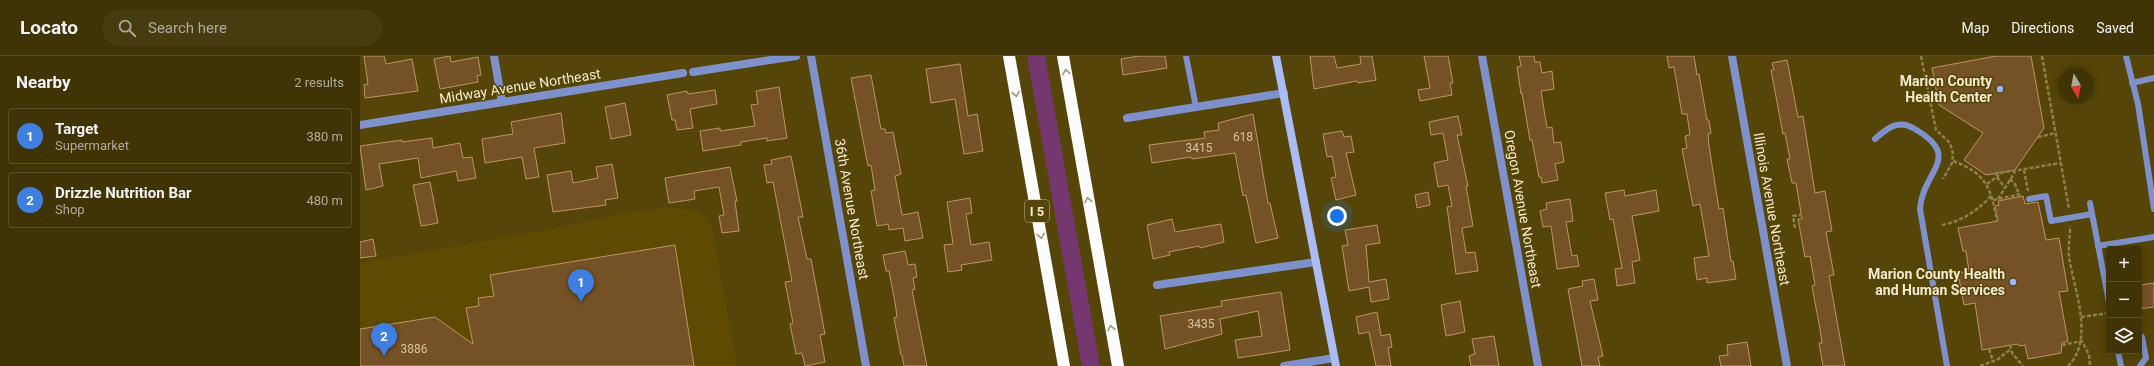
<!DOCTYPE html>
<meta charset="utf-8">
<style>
body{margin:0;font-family:Roboto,sans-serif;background:#473c10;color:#f1f3f6}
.controls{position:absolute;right:12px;bottom:12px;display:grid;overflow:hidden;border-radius:4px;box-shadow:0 2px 10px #0003}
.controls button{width:36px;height:36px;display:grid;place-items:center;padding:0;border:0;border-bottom:1px solid #594f28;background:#403406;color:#f1f3f6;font:20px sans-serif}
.compass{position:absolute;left:1698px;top:12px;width:36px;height:36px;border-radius:50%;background:#403406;box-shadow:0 2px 10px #0003;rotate:170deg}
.you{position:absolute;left:977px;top:160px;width:14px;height:14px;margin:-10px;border:3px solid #fff;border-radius:50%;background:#1a73e8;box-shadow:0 0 0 6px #1a73e833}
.badge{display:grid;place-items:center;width:26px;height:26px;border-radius:50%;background:#9db4fd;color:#fff;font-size:13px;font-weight:700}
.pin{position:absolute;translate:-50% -33px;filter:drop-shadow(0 1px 2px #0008)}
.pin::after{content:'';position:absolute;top:21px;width:14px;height:12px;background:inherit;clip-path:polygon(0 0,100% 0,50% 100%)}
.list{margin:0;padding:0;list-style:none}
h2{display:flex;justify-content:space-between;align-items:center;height:52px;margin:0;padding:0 16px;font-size:17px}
h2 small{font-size:13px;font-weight:400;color:#aeaa9b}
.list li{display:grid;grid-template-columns:26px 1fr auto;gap:12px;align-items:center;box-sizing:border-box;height:56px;margin:0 8px 8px;padding:0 8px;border:1px solid #594f28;border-radius:4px}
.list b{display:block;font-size:15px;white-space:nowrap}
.list p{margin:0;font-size:13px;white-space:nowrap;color:#aeaa9b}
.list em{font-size:13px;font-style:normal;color:#aeaa9b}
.icon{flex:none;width:22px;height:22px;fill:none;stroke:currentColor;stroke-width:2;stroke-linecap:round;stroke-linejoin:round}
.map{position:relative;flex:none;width:1794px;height:310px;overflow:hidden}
header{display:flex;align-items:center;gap:24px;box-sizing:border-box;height:56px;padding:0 20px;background:#403406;border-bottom:1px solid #594f28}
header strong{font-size:19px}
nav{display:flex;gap:22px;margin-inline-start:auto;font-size:14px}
.search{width:280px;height:36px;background:#473c10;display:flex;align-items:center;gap:10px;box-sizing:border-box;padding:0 14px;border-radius:22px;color:#aeaa9b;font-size:15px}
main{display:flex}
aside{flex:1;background:#403406}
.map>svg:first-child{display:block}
.built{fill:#5e4a00}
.green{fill:#75376f}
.building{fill:#755225;stroke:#bc9568}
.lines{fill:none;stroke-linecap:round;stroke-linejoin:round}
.path{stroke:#8e7f4e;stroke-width:2.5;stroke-dasharray:4 2;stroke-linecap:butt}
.service{stroke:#7f91ca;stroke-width:6}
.minor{stroke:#7f91ca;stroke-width:8}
.secondary{stroke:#aabcf3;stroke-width:8}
.motorway{stroke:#fcfcfc;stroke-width:12}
.oneway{stroke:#a19776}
.poi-dot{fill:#9db4fd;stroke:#564508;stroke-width:1.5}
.labels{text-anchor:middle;stroke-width:3;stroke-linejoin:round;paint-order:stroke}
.number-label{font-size:12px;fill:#d4c4a4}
.shield{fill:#564508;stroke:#c5b893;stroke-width:1}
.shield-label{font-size:13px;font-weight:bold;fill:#f4eace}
.poi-label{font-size:14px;font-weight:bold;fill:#f4eace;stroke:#564508;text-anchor:end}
.street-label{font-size:14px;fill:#f4eace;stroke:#564508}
</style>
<header>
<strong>Locato</strong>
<div class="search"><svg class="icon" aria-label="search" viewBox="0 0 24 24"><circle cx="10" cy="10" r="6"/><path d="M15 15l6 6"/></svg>Search here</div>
<nav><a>Map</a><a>Directions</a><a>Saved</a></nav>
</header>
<main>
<aside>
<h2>Nearby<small>2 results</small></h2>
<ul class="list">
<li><span class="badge" style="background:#3f7fe0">1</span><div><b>Target</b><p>Supermarket</p></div><em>380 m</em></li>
<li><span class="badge" style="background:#3f7fe0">2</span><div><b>Drizzle Nutrition Bar</b><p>Shop</p></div><em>480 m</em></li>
</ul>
</aside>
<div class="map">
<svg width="1794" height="310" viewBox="0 0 1794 310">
<rect width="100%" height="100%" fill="#564508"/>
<polygon class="built" points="309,151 338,155 352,171 377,310 0,310 0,207 192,173 264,157"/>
<polygon class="green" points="667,0 685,0 740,310 722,310"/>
<g class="building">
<polygon points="4,0 24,0 26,8 52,3 58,35 5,42 4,29 8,28"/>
<polygon points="90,0 91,6 118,1 121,19 117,20 118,26 80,33 74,3"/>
<polygon points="779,0 805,0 807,12 763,19 761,3"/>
<polygon points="950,0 974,0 977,12 1001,8 1000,0 1012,0 1016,24 998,27 997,25 954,33"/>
<polygon points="1064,0 1088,0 1093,27 1090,27 1092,39 1060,45 1058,34 1070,32"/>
<polygon points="1159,0 1174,0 1175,6 1180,6 1182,17 1192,15 1194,33 1181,35 1187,72 1192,71 1194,87 1201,86 1204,106 1195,108 1198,124 1182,127 1181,121 1179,121 1172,84 1170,84 1162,37 1161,38 1157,11 1161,10"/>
<polygon points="1307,0 1334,0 1337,19 1339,18 1347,64 1349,64 1351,77 1348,78 1349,90 1359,153 1363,152 1371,205 1373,205 1376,223 1347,227 1347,222 1337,224 1334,202 1349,200 1340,148 1333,150 1322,93 1327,92 1325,80 1330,79 1327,58 1322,58 1314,11 1309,12"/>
<polygon points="1636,0 1671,0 1684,72 1655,114 1626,119 1604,104 1623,77 1579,49 1572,12"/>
<polygon points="1427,4 1438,61 1443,60 1455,137 1465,135 1472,175 1466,176 1474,219 1469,220 1485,310 1463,310 1459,287 1462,287 1460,273 1452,230 1455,229 1450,200 1445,201 1438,163 1442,163 1436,127 1432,127 1427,103 1430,103 1425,77 1423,78 1411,14 1414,14 1412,7"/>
<polygon points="600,8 608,60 617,58 623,95 604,98 595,43 571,47 566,13"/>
<polygon points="511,19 521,73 525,73 526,77 533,76 541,118 535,120 542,159 558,156 563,182 545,185 543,172 529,174 528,168 517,170 511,135 515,134 511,109 508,110 491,22"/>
<polygon points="419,31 427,82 407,85 407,82 381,86 381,89 343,95 340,75 360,72 360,75 395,70 391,49 398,48 396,35"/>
<polygon points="355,34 357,48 330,53 333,72 317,74 315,64 312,64 307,39 327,35 328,38"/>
<polygon points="265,47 271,79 251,83 245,51"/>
<polygon points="201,57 205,87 174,92 179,121 166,123 162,101 125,107 122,83 153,78 151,66"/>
<polygon points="893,58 908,147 910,147 918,182 896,187 886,139 883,140 875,97 832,103 831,101 792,107 789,89 845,82 844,76 859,74 858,67"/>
<polygon points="1098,60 1102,79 1097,79 1108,130 1106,130 1113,170 1102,172 1106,197 1115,196 1118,215 1096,218 1087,151 1092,150 1088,129 1078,131 1074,107 1088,104 1083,77 1071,79 1069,66"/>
<polygon points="982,75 984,81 991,80 994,96 986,97 996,139 976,144 971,122 976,121 972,100 967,101 963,78"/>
<polygon points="72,82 73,92 100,87 103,102 112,101 116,122 98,125 96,115 61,122 58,102 19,108 23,130 6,134 0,90 42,84 42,86"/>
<polygon points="431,100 443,161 438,161 447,203 451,203 465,278 460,279 465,306 445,310 442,297 436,298 430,268 433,267 425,226 432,225 413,126 407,127 404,109 412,108 411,104"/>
<polygon points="252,108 258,142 245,144 246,149 193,156 187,119 211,115 213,127 238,122 236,111"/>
<polygon points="370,111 377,145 375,145 379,175 362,177 359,160 364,159 359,131 334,135 335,143 309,147 305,122"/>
<polygon points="70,126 78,167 61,170 53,129"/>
<polygon points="1264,134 1265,140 1296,134 1299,155 1272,160 1280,204 1272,206 1275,227 1257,230 1255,213 1262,212 1253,163 1250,164 1245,137"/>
<polygon points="1068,136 1070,149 1057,152 1055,139"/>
<polygon points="1663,140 1665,148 1678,146 1686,184 1699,182 1708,235 1699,236 1708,285 1702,287 1701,297 1668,303 1665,289 1659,290 1658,288 1622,294 1615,247 1604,249 1598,217 1609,215 1606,195 1603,195 1598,172 1638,165 1635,150 1639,149 1638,145"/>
<polygon points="610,142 612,157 606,158 611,189 629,186 632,204 601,209 602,214 588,216 584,189 593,188 587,146"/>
<polygon points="1210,143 1213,165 1206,166 1212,200 1217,199 1219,210 1197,213 1191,170 1183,171 1180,155 1187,153 1186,147"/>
<polygon points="812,163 815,176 861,168 864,186 840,192 839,190 809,196 810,199 793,203 787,169"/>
<polygon points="1017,169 1020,187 1006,189 1009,226 1026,223 1029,243 1011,246 1009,231 989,235 982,190 988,189 985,174"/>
<polygon points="13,183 16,200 0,202 0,186"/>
<polygon points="315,189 334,310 0,310 0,273 75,261 113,288 106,252 119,250 118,242 134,240 130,219"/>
<polygon points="545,195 548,209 555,208 557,221 553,222 555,233 552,234 567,310 544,310 542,299 541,299 534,262 537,261 535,246 529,215 526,215 523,199"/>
<polygon points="1234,223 1238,244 1230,245 1243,300 1238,301 1240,310 1222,310 1208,233 1223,230 1222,225"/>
<polygon points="1794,227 1794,251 1779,253 1779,229"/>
<polygon points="921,236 930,294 878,302 875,284 902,280 898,255 860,263 862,278 805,293 800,260 862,250 861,245"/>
<polygon points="1100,245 1105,276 1086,280 1081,249"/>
<polygon points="1017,256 1021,280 1030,278 1032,291 1028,292 1031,310 1016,310 1009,276 999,278 996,261"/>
<polygon points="1134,280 1139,310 1111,310 1109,300 1115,298 1112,283"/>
<polygon points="1387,286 1391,310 1361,310 1359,300 1368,299 1367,289"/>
</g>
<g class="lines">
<g class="path">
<polyline points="1561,0 1576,74 1590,87 1593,98 1592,107 1583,123"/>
<polyline points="1682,0 1709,153"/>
<polyline points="1678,81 1696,77"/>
<path d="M 1593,105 C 1626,117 1631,132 1637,165"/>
<polyline points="1664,114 1668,135"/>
<polyline points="1634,118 1701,107"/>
<polyline points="1637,121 1645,132"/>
<polyline points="1650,123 1655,128 1659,139"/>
<polyline points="1627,128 1639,119"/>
<polyline points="1638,143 1655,116"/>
<polyline points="1633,144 1662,138"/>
<path d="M 1582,169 C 1603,165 1618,154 1632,139"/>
<polyline points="1435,172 1433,160 1442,159"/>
<polyline points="1721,261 1749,257"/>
<polyline points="1650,289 1652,297 1663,310"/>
<polyline points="1702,289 1722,285 1729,299 1730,310"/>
<polyline points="1629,293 1633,305"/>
<polyline points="1620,310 1637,304 1651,293"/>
<path d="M 1708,310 C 1735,283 1714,234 1709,201 C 1708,190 1710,181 1710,170"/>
</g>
<g class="service">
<polyline points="826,0 836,51"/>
<polyline points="1766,0 1778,48 1794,153"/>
<polyline points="1772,27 1794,22"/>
<path d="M 1515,83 C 1526,73 1538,63 1553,72 C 1605,101 1562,115 1560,153 L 1587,310"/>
<polyline points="1669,143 1686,140 1691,165 1732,158"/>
<polyline points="1730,147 1749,246"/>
<polyline points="1738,190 1794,181"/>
<polyline points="1779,279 1782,281 1786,302 1780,310"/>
<polyline points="1758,295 1761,310"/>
</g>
<g class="minor">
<polyline points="134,0 142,46"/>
<polyline points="451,0 506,310"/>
<polyline points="1122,0 1178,310"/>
<polyline points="1372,0 1427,310"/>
<polyline points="333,16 436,0"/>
<polyline points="767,62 924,37"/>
<polyline points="0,69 323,17"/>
<polyline points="797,229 956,206"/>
<polyline points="924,310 974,302"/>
</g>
<polyline class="secondary" points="916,0 976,310"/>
<g class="motorway">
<polyline points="649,0 704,310"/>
<polyline points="703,0 758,310"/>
</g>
</g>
<defs><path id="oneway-chevron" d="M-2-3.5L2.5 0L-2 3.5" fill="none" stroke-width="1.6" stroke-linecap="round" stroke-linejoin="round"/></defs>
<g class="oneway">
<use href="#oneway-chevron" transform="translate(706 16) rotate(-100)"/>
<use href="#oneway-chevron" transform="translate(656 38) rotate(80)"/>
<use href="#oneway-chevron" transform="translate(728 144) rotate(-100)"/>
<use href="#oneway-chevron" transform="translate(681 180) rotate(80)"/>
<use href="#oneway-chevron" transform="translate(751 272) rotate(-100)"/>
</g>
<g class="poi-dot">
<circle cx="1640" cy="33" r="4"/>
<circle cx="1653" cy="226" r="4"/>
</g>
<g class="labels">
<g class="number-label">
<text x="883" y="85">618</text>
<text x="839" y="96">3415</text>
<text x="841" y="272">3435</text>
<text x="54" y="297">3886</text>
</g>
<rect class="shield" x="665" y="144" width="24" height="22" rx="3"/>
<g class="shield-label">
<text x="677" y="160">I 5</text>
</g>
<g class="poi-label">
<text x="1632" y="30">Marion County<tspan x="1632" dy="16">Health Center</tspan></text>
<text x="1645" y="223">Marion County Health<tspan x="1645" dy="16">and Human Services</tspan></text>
</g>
<g class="street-label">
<text transform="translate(160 30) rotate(-9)" y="5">Midway Avenue Northeast</text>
<text transform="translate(492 153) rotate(80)" y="5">36th Avenue Northeast</text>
<text transform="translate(1163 153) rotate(80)" y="5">Oregon Avenue Northeast</text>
<text transform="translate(1412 153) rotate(80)" y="5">Illinois Avenue Northeast</text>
</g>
</g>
</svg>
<div class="controls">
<button>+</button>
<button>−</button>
<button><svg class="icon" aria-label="layers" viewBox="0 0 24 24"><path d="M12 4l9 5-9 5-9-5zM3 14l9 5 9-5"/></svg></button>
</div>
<svg class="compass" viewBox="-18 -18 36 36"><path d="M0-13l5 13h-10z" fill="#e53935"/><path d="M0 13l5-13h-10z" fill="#aeaa9b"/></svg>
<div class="you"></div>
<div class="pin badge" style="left:221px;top:246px;background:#3f7fe0">1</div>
<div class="pin badge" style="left:24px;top:300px;background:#3f7fe0">2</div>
</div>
</main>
